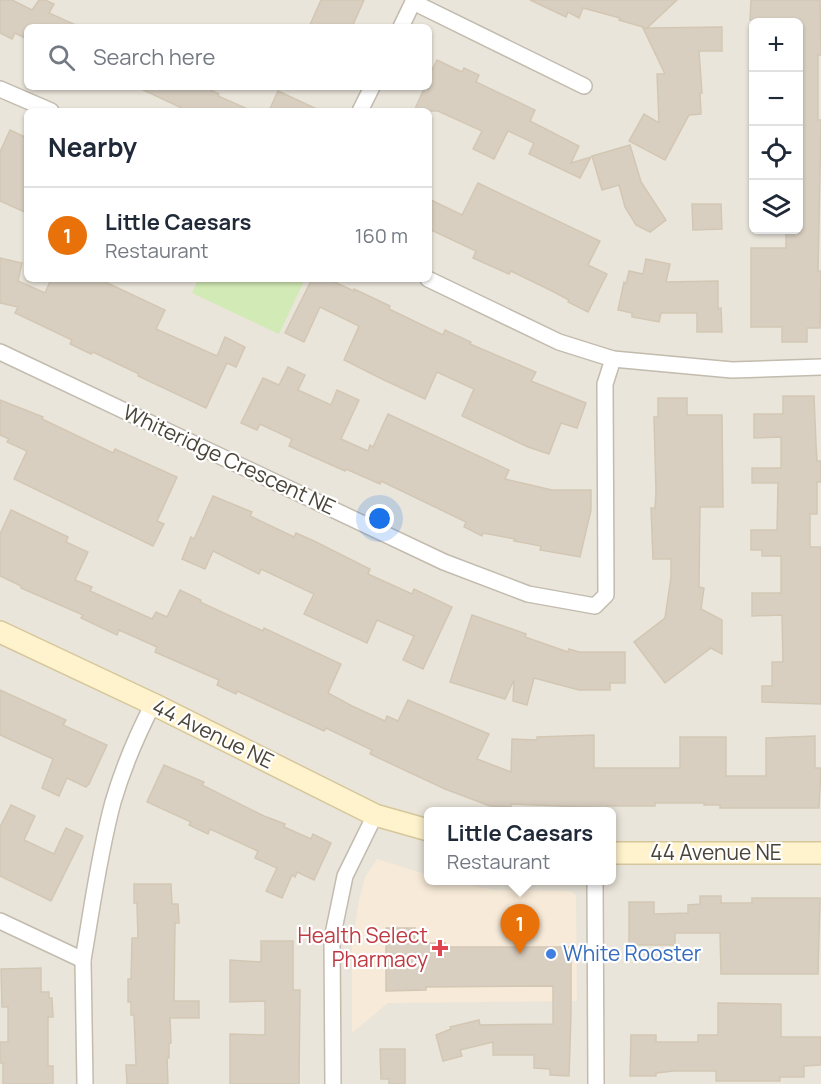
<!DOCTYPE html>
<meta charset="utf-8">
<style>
body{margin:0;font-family:Manrope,sans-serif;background:#f6f6f7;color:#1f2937}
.controls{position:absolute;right:18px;top:18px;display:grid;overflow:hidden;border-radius:9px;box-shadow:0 2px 4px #0004}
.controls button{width:54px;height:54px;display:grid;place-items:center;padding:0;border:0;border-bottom:2px solid #e0e1e3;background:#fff;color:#1f2937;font:30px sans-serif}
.you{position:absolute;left:380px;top:519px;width:21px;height:21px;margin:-15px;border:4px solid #fff;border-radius:50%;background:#1a73e8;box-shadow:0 0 0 9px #1a73e833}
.badge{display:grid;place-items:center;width:39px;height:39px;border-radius:50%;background:#db2777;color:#fff;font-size:20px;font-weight:700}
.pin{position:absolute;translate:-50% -50px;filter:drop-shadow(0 2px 3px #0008)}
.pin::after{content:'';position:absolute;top:32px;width:21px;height:18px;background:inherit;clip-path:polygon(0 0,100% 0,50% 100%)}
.popup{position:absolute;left:424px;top:807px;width:192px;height:78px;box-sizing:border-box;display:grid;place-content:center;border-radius:9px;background:#fff;filter:drop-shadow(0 2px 4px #0005);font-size:20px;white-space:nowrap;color:#747a83}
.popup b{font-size:22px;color:#1f2937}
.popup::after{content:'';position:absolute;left:50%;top:100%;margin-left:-12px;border:12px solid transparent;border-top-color:#fff}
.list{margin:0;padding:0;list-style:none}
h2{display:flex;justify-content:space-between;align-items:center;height:78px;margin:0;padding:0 24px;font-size:26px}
h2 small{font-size:20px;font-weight:400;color:#747a83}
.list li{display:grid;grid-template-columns:39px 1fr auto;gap:18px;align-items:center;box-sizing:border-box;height:96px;padding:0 24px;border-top:2px solid #e0e1e3}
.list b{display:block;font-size:22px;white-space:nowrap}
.list p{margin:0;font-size:20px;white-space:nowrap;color:#747a83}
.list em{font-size:20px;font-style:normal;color:#747a83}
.icon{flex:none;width:33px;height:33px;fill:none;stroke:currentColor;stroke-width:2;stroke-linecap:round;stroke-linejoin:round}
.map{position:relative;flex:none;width:821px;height:1084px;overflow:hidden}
.search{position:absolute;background:#fff;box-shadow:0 2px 4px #0004;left:24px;top:24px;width:408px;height:66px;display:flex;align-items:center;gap:15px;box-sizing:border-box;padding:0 21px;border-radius:9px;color:#747a83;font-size:22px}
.panel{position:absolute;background:#fff;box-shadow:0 2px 4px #0004;left:24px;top:108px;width:408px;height:174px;border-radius:9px}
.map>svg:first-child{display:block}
.residential{fill:#eae5da;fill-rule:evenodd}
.commercial{fill:#f7ead8}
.green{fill:#d2eab5}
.building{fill:#d8cfc1;stroke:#d3c7b4;stroke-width:1.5}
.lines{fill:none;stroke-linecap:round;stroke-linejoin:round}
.street-casing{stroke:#c2bbae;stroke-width:18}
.secondary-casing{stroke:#d6c79b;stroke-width:24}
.street{stroke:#fff;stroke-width:15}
.secondary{stroke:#fff3cd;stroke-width:21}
.health-dot{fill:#e0444e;stroke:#fff;stroke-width:2}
.shop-dot{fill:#3f7fe0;stroke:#fff;stroke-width:2}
.labels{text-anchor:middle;stroke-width:4.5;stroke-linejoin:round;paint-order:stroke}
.street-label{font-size:21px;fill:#4b4439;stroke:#fff}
.health-label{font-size:21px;fill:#be3a42;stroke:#fff;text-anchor:end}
.shop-label{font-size:21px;fill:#366cbe;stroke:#fff;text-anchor:start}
</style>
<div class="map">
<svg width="821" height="1084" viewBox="0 0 821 1084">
<rect width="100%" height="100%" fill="#f6f3ec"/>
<path class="residential" d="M 0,0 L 821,0 L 821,1084 L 0,1084 ZM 754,22 L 798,22 L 798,230 L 754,230 ZM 27,27 L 429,27 L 429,87 L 27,87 ZM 27,111 L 429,111 L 429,279 L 27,279 ZM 428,812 L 612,812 L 612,880 L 428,880 Z"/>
<polygon class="commercial" points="377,859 428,875 428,880 450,881 494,890 571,891 576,895 577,1001 388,1003 352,1033 352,947 359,899 366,875"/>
<polygon class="green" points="198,279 305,279 279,334 192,293"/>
<g class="building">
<polygon points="0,0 12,0 32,10 39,0 45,0 54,4 49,13 80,27 27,27 27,39 15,33 12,39 0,33"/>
<polygon points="321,0 364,0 352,27 309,27"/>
<polygon points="530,0 677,0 647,28 722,27 722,51 699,51 702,93 700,93 701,114 689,115 665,160 629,141 644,114 659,123 657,74 665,74 643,28 646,28 619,20 620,18 583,8 579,18 568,12 566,17"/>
<polygon points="751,0 820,0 821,55 818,55 818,120 821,120 818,271 821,271 820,328 807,328 807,342 782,342 782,327 751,327 751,248 786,248 786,230 798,230 798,22 750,20"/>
<polygon points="437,60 462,72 464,68 479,75 476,82 535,110 530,121 579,146 571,163 591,157 580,178 529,154 534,143 508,131 494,159 473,149 482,131 438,111 414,111 425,87 429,87 429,76"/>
<polygon points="137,87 205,87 219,94 218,96 252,111 188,111"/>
<polygon points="278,91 293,98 321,111 269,111"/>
<polygon points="10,130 27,138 27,213 0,201 0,152"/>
<polygon points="630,145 641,182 666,220 650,232 636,225 625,207 619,185 602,190 592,156"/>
<polygon points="478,183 600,241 588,265 607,274 588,312 568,302 569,300 554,292 511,271 509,274 473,258 476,251 429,229 429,199 462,215"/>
<polygon points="692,204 721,204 722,229 693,230"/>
<polygon points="0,258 22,263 18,281 45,293 51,279 99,279 165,310 156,329 217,356 225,337 245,347 236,367 227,363 206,408 138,376 139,374 93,352 91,354 70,344 72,340 15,313 18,307 0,303"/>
<polygon points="646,259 670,264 666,282 718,281 718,309 721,308 722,332 697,332 697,313 661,313 659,322 632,317 632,313 618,310 624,282 626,284 629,271 643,274"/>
<polygon points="312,279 328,279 354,291 354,289 390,306 389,309 443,335 445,330 471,342 470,344 536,372 531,381 586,403 577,428 561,423 549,454 528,447 462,416 474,389 437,372 425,399 384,380 344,360 359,326 320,307 304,342 285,333"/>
<polygon points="288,367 305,375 298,390 331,405 337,390 359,400 341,439 368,451 370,445 373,447 388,414 509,470 505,479 552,490 591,490 591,510 580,557 540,550 541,546 514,541 515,539 483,533 482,536 464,527 466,522 381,481 380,484 346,469 345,471 289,446 292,439 260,424 257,430 241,423 263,378 279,385"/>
<polygon points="783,396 814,396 816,444 817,461 821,461 821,482 817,482 817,514 810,514 810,547 821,547 821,704 762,702 762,686 772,686 772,662 783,662 782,615 752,616 752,593 781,593 781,556 762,556 762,550 751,550 751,530 777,530 778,483 752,483 752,468 781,468 781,437 754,438 754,414 783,414"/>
<polygon points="658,398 687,398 687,415 722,415 723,507 700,507 699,587 704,588 701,609 722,620 722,654 711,648 665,683 634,642 665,618 671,577 671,559 653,559 651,508 655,508 656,492 654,417 658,417"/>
<polygon points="0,400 43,417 42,419 113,453 115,449 177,477 157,521 164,524 153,546 14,479 27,451 7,442 9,439 0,435"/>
<polygon points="213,496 252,512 250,516 294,537 296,533 314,541 370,569 368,574 412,594 414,589 452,607 423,669 403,660 414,636 377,620 367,643 304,614 314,594 261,569 259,574 213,551 205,569 182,559 191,537 194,539"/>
<polygon points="11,510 68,537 66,542 88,552 75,580 92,587 90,591 152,619 156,612 167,617 180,590 201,600 200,602 263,631 264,628 341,664 328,693 352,706 385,721 387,716 398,721 408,700 489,734 477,759 511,772 512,739 537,740 537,737 594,735 594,768 680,768 680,737 726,737 726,776 766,776 766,738 815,736 815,768 821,768 819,808 720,808 720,805 704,805 704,803 655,803 655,806 607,806 607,808 511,804 511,807 490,806 445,789 370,754 372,750 326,728 324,731 237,691 236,694 217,685 219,680 155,652 157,647 119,630 117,635 81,618 83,615 21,588 21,586 0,576 0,534"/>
<polygon points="472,615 526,634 525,637 568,652 569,649 579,652 625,652 625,683 610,683 610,690 579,690 534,678 527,705 513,701 514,680 505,699 450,682"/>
<polygon points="0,690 66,720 63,725 107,745 89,784 86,787 67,778 59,796 42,788 53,759 0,735"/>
<polygon points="164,765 204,782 202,785 264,816 285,824 284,827 311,839 313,834 331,843 314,880 297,872 295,877 292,875 282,898 266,891 277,868 255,858 258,851 210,829 208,834 189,825 191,822 147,802"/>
<polygon points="11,805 35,816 24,840 54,854 66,828 83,836 51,901 0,876 0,827"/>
<polygon points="134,884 171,884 172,904 178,904 179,923 175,923 174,1001 199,1001 199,1018 170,1018 171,1043 169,1043 169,1058 167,1058 168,1084 127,1084 126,1065 136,1065 134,1015 131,1015 131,1002 128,1002 128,979 131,979 132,938 138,938 137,903 134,903"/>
<polygon points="700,896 721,896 721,903 752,903 752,898 820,898 818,974 721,974 720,933 675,933 675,945 629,945 629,902 654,902 654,914 688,913 688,905 700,904"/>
<polygon points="386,928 415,928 415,943 445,943 445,947 571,947 571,1014 569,1076 550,1075 550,1069 534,1068 534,1055 493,1055 493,1042 460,1050 462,1056 443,1061 436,1035 451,1029 450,1027 479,1020 480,1025 553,1024 553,986 426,987 426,990 386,991"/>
<polygon points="261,941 293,941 293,990 300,990 299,1084 230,1084 230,1034 265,1035 265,1001 230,1002 230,960 261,962"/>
<polygon points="41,968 41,992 49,992 49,998 52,998 53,1017 48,1017 48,1066 53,1066 53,1084 3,1084 3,1063 0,1063 0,1042 8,1042 8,1007 2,1007 1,969"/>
<polygon points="718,1003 781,1004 781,1037 821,1037 821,1065 804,1066 804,1077 780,1077 780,1081 716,1081 716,1071 674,1071 656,1073 656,1076 630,1076 631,1035 656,1035 656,1042 698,1042 698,1035 718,1035"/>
<polygon points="380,1049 405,1049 405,1084 389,1084 389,1079 381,1079"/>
</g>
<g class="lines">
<defs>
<g id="street">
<polyline points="413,2 584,86"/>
<polyline points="401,27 414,0"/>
<polyline points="0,89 51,111"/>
<polyline points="360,111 372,87"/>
<polyline points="428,279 559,342 613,359 732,370 821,367"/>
<polyline points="0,352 444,562 528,594 595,606 606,595 605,384 613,359"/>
<polyline points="595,880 596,1084"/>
<path d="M 0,921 L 83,960 C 92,908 99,854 113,802 C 123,768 137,735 153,704"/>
<polyline points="83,960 85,1084"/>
<polyline points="333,1084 332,939 345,876 375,815"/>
</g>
<g id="secondary">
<polyline points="0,632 153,704 375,815 428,830"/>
<polyline points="612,853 821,853"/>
</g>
</defs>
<use href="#street" class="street-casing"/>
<use href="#secondary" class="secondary-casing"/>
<use href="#street" class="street"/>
<use href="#secondary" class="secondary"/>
</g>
<path class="health-dot" d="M437 939h6v6h6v6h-6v6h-6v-6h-6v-6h6z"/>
<circle class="shop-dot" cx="551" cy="954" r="6"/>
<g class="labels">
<g class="street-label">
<text transform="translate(229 460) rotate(25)" y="7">Whiteridge Crescent NE</text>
<text transform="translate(213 734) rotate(26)" y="7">44 Avenue NE</text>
<text x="716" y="860">44 Avenue NE</text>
</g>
<g class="health-label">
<text x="428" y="943">Health Select<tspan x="428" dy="24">Pharmacy</tspan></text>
</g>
<g class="shop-label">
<text x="563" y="961">White Rooster</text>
</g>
</g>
</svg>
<div class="controls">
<button>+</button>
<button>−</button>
<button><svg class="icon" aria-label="locate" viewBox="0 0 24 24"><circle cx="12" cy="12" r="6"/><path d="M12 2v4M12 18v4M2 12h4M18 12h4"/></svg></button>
<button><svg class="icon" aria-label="layers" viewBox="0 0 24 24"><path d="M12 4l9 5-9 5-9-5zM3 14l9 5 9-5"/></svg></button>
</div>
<div class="you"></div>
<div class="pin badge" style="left:520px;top:954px;background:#e8710a">1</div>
<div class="popup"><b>Little Caesars</b>Restaurant</div>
<div class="search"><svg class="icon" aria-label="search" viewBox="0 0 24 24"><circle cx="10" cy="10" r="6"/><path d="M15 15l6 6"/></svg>Search here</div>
<section class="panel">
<h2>Nearby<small></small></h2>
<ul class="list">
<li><span class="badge" style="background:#e8710a">1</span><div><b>Little Caesars</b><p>Restaurant</p></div><em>160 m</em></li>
</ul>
</section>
</div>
